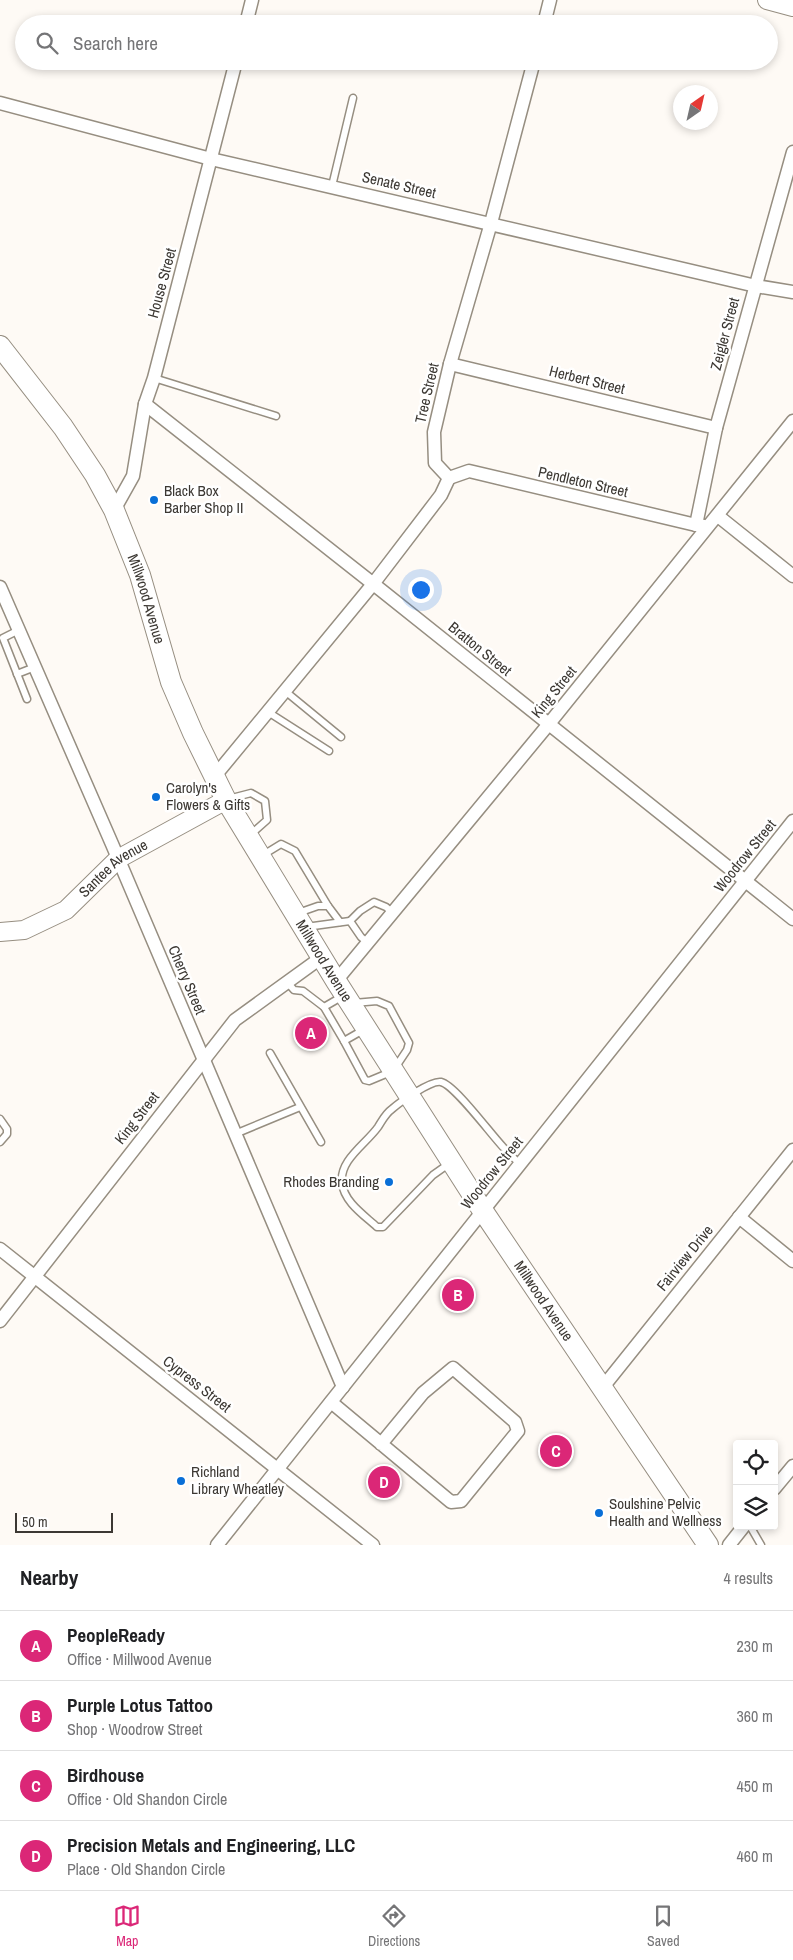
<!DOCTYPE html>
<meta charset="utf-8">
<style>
body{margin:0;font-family:"Archivo Narrow",sans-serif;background:#f6f6f6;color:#202124}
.controls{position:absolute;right:15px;bottom:15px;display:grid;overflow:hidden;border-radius:5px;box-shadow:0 2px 8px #0003}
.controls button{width:45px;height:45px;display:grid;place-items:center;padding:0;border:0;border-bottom:1px solid #e0e0e0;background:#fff;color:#202124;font:25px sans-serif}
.compass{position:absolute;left:673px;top:85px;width:45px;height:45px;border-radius:50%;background:#fff;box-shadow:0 2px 8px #0003;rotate:34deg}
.scale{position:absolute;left:15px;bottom:12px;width:98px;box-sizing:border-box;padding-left:5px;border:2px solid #3c3833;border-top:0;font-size:14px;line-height:18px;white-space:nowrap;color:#3c3833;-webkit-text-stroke:4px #fff;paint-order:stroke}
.you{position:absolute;left:420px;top:589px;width:18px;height:18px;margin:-12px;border:4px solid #fff;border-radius:50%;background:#1a73e8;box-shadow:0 0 0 8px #1a73e833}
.badge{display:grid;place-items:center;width:32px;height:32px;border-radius:50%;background:#db2777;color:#fff;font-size:16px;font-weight:700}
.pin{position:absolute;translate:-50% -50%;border:2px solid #fff;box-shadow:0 1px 5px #0006}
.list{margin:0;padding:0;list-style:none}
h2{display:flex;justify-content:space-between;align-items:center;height:65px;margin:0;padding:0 20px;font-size:21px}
h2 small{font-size:16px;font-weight:400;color:#757577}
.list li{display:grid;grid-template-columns:32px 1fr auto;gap:15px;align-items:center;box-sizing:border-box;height:70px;padding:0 20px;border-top:1px solid #e0e0e0}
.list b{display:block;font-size:19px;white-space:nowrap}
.list p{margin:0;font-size:16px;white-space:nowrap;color:#757577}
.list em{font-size:16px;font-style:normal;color:#757577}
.icon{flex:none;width:28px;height:28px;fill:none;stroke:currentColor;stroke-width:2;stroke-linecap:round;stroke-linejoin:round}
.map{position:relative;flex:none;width:793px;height:1545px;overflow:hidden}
.search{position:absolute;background:#fff;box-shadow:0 2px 8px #0003;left:15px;right:15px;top:15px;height:55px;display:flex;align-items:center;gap:12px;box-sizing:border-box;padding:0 18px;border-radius:28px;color:#757577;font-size:19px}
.sheet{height:345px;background:#fff}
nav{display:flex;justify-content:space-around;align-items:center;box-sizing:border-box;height:70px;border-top:1px solid #e0e0e0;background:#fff;font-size:14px;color:#757577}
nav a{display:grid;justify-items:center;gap:2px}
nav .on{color:#db2777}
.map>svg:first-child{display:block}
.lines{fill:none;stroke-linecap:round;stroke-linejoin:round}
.lane-casing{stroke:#968e81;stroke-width:9}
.street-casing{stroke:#968e81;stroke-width:15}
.secondary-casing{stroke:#968e81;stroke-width:20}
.primary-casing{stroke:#968e81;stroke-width:22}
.lane{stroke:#fff;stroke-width:6}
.street{stroke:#fff;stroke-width:12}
.secondary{stroke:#fff;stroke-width:18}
.primary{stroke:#fff;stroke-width:20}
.poi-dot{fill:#096fd7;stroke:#fff;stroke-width:2}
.labels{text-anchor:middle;stroke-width:5;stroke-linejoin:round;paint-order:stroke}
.street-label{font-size:15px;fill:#3c3833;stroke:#fff}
.poi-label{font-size:15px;fill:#3c3833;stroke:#fff;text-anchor:start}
</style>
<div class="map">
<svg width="793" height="1545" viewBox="0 0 793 1545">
<rect width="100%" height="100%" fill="#fefaf5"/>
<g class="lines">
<defs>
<g id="lane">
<polyline points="332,186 353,98"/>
<polyline points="154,378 276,416"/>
<polyline points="19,630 3,638 27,699"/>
<polyline points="17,674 35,667"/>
<polyline points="285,691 341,737"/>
<polyline points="268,712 329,751"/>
<polyline points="228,799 251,793 265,801 267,820 250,835"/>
<polyline points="263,855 281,844 295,851 328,906"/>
<polyline points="298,913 318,906 328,906 340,922"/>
<polyline points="306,927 350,921"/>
<polyline points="368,943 361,937 350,921 360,911 374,902 386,907 393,913"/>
<polyline points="287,982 294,990 303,991 324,1007"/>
<polyline points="343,996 324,1007 344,1041"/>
<polyline points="354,1003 377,1001 389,1006 409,1043 407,1050 393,1071 369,1081 365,1080 344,1041 365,1029"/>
<polyline points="270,1053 321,1142"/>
<polyline points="0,1119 7,1129 7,1134 0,1142"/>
<polyline points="235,1134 300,1107"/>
<path d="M 450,1163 L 433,1175 L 383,1227 L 377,1227 C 364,1215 344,1202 342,1183 C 339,1160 366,1144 378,1127 C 382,1121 385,1114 392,1109 C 400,1102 431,1080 441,1082 C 455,1085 492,1136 504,1148 C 509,1154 515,1159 520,1164"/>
<polyline points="750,1526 761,1545"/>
</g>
<g id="street">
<polyline points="246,24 252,0"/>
<polyline points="544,24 550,0"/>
<polyline points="0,103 211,159 756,286 793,292"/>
<polyline points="450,364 716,428"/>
<polyline points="145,404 381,590 793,919"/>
<polyline points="449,478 435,463 434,432 450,364 491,223 534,61"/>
<polyline points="449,478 469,471 696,525 704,526"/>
<polyline points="114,510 133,476 145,404 154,378 236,61"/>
<polyline points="718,516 793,576"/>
<polyline points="696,525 716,428 793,152"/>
<polyline points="0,587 112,844 343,1387"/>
<polyline points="214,777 373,584 441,495 449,478"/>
<polyline points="336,981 548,725 793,421"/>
<polyline points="739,1217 793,1261"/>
<polyline points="0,1249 373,1545"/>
<polyline points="0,1321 235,1020 322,957"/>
<polyline points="603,1387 793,1150"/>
<path d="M 331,1402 C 371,1435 411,1469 451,1502 L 461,1501 L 518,1431 L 515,1422 L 453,1368 L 423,1393 L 381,1444"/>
<polyline points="774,1489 793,1466"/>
<polyline points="217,1545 793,821"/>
<polyline points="729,1545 744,1526"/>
</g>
<g id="secondary">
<polyline points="767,0 793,7"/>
<path id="s1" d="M 0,932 L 24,930 L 66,910 L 118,859 L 226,800"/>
</g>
<g id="primary">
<path id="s2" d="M 0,346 L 63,427 L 95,475 L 114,510 L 140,575 L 171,682 L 193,733 L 226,800 L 336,981 L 483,1211 L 708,1545"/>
</g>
</defs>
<use href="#lane" class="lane-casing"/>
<use href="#street" class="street-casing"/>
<use href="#secondary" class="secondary-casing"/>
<use href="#primary" class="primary-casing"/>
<use href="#lane" class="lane"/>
<use href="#street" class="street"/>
<use href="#secondary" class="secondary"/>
<use href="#primary" class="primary"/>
</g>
<g class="poi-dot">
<circle cx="154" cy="500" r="5"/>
<circle cx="156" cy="797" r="5"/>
<circle cx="389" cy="1182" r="5"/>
<circle cx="181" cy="1481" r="5"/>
<circle cx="599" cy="1513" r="5"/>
</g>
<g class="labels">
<g class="street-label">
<text transform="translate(399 185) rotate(13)" y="5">Senate Street</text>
<text transform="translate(162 283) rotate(-75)" y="5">House Street</text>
<text transform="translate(725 334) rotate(-75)" y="5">Zeigler Street</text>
<text transform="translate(587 380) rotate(14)" y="5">Herbert Street</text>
<text transform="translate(427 393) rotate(-77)" y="5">Tree Street</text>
<text transform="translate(583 482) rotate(13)" y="5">Pendleton Street</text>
<text dy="5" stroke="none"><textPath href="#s2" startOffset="295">Millwood Avenue</textPath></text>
<text transform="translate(480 649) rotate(39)" y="5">Bratton Street</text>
<text transform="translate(554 692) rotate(-51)" y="5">King Street</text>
<text transform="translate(745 856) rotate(-51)" y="5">Woodrow Street</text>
<text dy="5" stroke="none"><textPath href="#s1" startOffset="134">Santee Avenue</textPath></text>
<text dy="5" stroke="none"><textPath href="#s2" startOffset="700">Millwood Avenue</textPath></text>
<text transform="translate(187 980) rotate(67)" y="5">Cherry Street</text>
<text transform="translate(137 1118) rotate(-52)" y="5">King Street</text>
<text transform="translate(492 1173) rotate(-51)" y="5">Woodrow Street</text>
<text transform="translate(685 1258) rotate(-51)" y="5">Fairview Drive</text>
<text dy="5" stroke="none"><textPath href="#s2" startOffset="1105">Millwood Avenue</textPath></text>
<text transform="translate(197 1384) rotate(38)" y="5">Cypress Street</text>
</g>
<g class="poi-label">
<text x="164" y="496">Black Box<tspan x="164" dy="17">Barber Shop II</tspan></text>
<text x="166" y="793">Carolyn's<tspan x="166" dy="17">Flowers &amp; Gifts</tspan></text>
<text x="379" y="1187" text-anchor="end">Rhodes Branding</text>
<text x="191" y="1477">Richland<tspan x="191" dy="17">Library Wheatley</tspan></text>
<text x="609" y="1509">Soulshine Pelvic<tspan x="609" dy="17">Health and Wellness</tspan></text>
</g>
</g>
</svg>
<div class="controls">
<button><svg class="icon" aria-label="locate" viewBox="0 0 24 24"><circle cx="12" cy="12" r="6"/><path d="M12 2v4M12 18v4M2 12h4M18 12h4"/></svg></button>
<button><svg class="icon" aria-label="layers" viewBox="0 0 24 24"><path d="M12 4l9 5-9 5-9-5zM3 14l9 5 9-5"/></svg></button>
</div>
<svg class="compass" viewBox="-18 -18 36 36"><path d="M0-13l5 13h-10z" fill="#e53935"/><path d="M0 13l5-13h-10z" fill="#757577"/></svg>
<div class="scale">50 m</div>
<div class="you"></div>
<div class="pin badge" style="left:311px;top:1033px">A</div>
<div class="pin badge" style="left:458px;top:1295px">B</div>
<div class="pin badge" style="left:556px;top:1451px">C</div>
<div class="pin badge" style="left:384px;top:1482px">D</div>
<div class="search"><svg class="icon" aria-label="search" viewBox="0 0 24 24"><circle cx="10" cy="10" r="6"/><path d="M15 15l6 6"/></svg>Search here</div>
</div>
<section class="sheet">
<h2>Nearby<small>4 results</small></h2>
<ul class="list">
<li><span class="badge">A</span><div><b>PeopleReady</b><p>Office · Millwood Avenue</p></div><em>230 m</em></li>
<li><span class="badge">B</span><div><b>Purple Lotus Tattoo</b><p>Shop · Woodrow Street</p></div><em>360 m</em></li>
<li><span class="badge">C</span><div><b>Birdhouse</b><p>Office · Old Shandon Circle</p></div><em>450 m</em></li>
<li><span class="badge">D</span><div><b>Precision Metals and Engineering, LLC</b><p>Place · Old Shandon Circle</p></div><em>460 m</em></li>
</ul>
</section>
<nav>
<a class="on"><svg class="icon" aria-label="map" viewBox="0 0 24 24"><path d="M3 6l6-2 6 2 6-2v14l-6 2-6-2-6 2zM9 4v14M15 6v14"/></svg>Map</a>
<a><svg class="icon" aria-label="directions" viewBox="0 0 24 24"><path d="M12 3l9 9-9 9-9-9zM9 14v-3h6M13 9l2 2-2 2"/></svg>Directions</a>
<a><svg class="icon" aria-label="saved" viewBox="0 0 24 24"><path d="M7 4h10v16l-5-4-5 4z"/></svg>Saved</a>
</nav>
